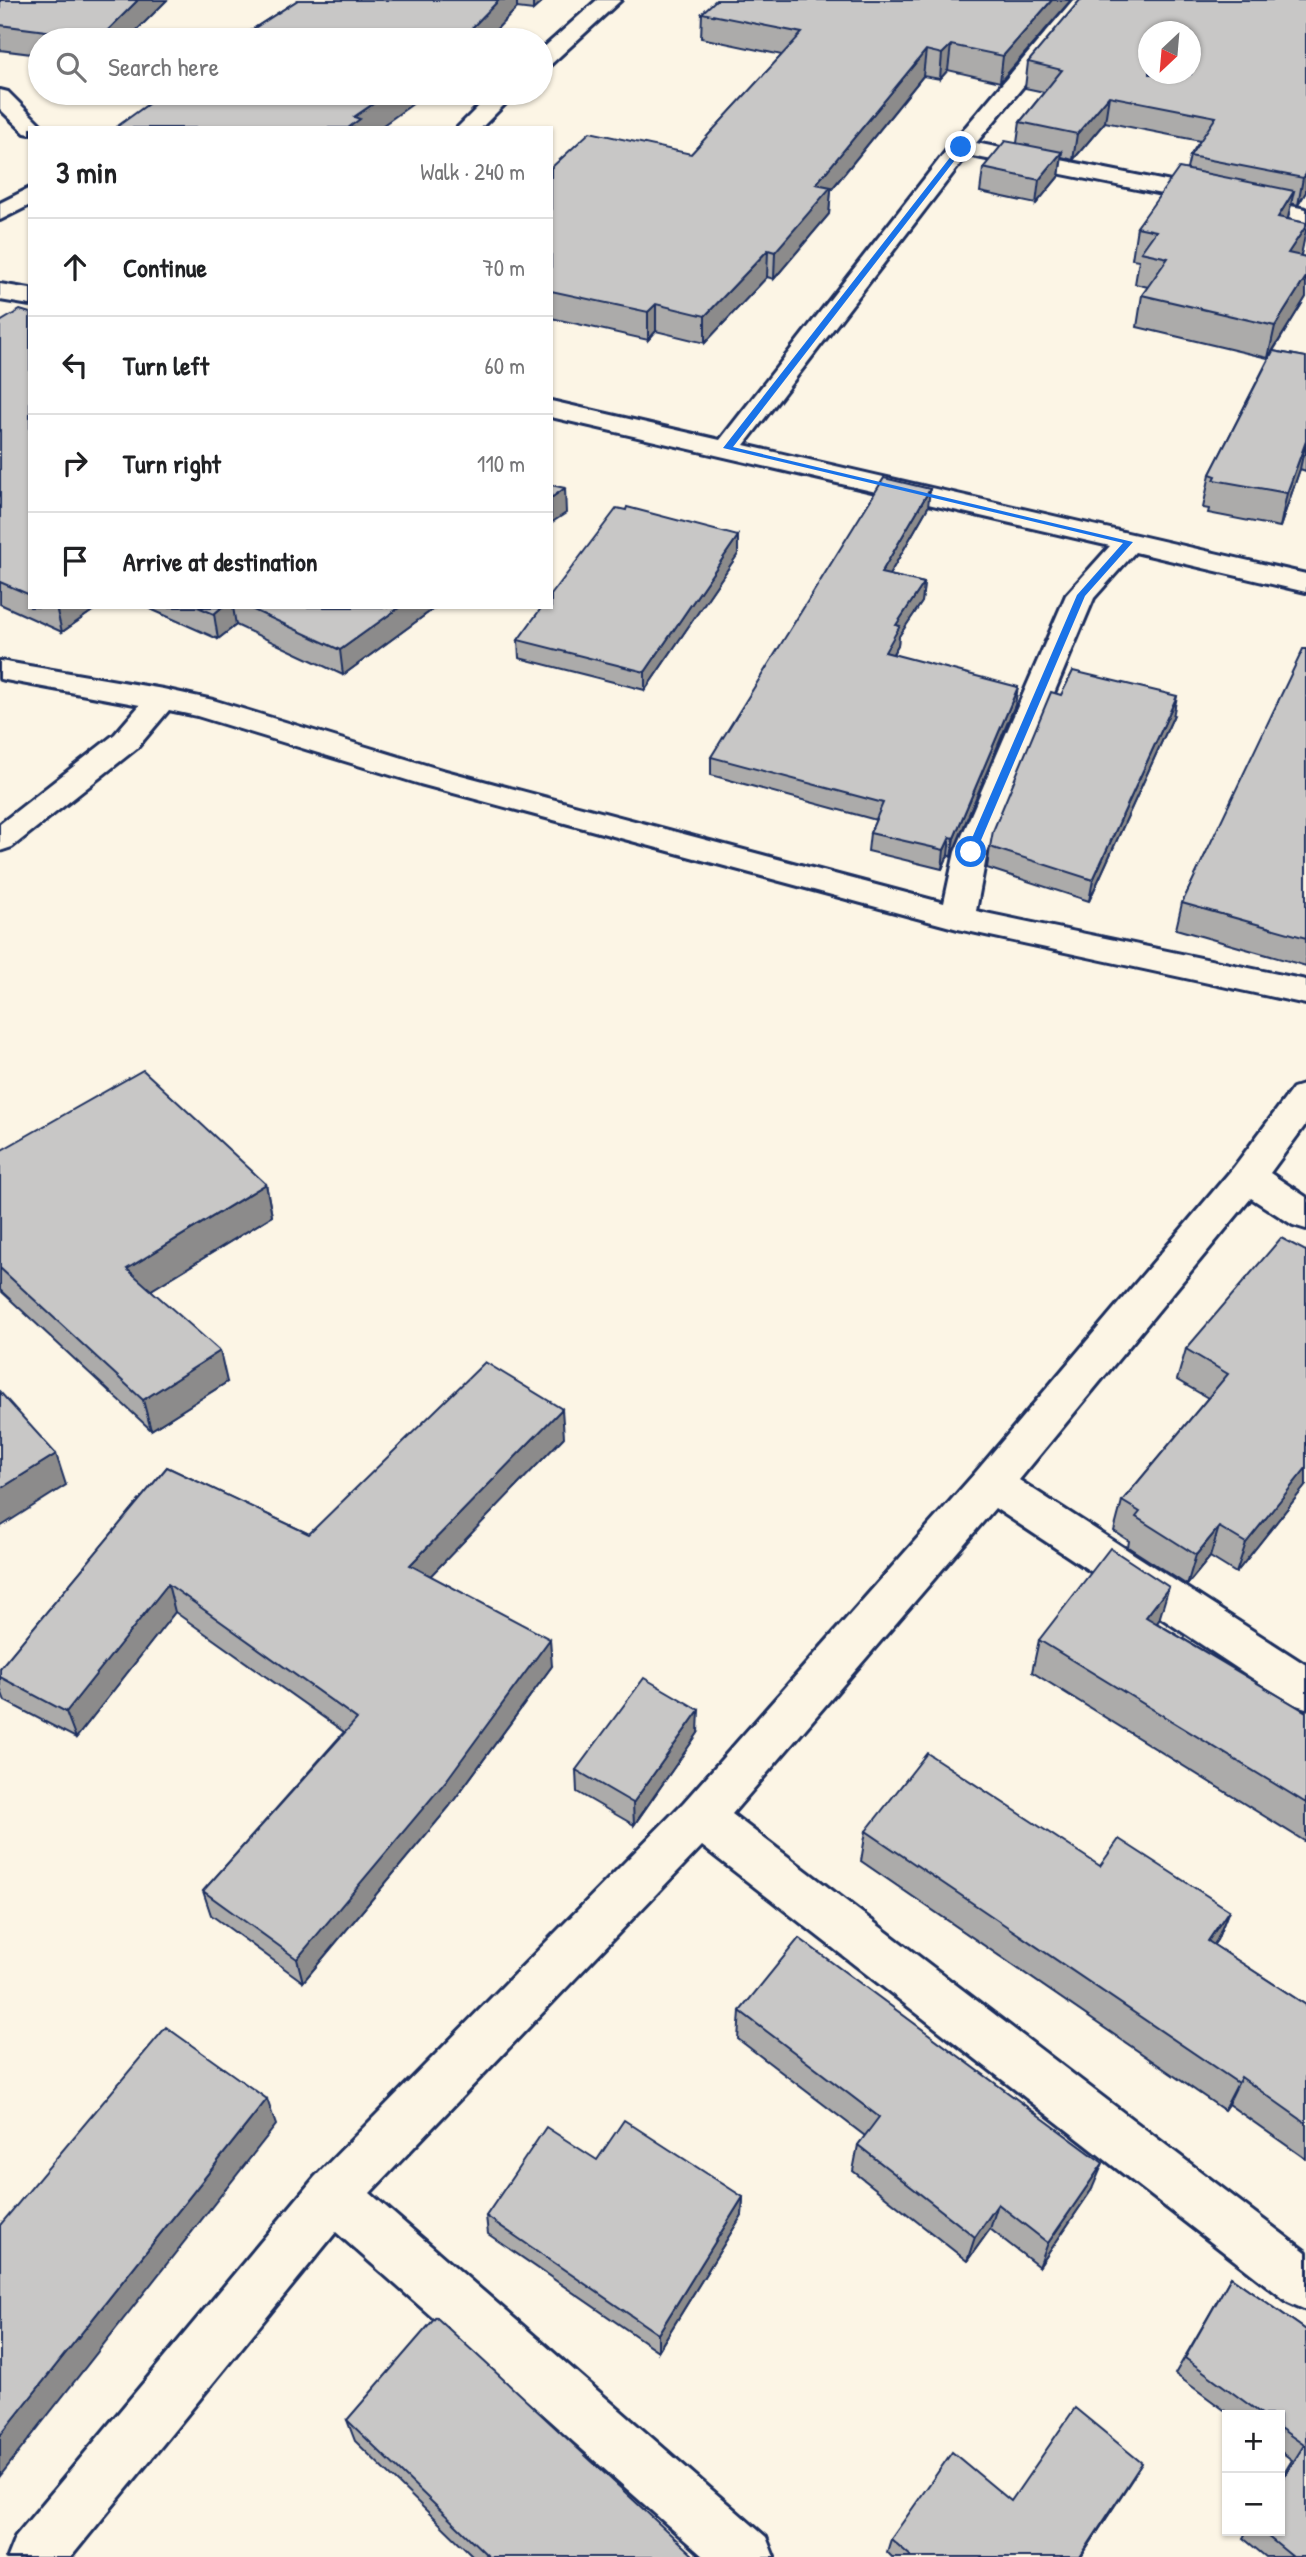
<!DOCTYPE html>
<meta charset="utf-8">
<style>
body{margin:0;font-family:"Patrick Hand",sans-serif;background:#f6f6f6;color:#202124}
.controls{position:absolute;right:21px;bottom:21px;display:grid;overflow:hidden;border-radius:0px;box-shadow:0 2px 5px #0004}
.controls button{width:63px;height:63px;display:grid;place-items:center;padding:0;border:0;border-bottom:2px solid #e0e0e0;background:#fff;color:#202124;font:35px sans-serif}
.compass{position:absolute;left:1138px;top:21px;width:63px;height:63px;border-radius:50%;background:#fff;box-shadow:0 2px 5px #0004;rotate:206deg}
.stop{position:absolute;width:21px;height:21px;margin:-16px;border:5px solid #1a73e8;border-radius:50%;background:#fff}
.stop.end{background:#1a73e8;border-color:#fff;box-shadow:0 2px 7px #0008}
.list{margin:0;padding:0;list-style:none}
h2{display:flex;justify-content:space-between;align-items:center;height:91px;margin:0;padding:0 28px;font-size:30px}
h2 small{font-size:23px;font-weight:400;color:#757577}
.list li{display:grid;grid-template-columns:46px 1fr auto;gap:21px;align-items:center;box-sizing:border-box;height:98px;padding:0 28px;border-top:2px solid #e0e0e0}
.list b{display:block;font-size:26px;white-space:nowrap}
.list em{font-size:23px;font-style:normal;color:#757577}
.icon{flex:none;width:38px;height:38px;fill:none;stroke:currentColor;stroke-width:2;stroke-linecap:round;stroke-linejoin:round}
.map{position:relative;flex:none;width:1306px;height:2557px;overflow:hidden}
.search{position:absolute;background:#fff;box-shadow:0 2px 5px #0004;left:28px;top:28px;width:525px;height:77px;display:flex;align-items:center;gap:18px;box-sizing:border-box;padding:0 24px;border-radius:38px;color:#757577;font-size:26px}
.panel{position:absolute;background:#fff;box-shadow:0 2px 5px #0004;left:28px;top:126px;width:525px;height:483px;border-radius:0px}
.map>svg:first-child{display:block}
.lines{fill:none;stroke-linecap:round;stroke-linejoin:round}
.minor-casing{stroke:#1b2f5e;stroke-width:6}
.minor{fill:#fcf5e5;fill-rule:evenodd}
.wall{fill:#acabaa;stroke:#1b2f5e;stroke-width:2}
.shaded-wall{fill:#8c8b8b;stroke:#1b2f5e;stroke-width:2}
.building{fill:#c8c7c6;stroke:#1b2f5e;stroke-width:2;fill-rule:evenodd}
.route{fill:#1a73e8}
</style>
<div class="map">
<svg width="1306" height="2557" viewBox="0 0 1306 2557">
<rect width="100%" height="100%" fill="#fcf5e5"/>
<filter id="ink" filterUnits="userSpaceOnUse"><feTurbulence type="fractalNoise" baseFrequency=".0143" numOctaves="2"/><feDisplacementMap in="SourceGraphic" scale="14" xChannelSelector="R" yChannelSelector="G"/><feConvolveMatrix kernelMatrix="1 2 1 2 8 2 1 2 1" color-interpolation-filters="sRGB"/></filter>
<g filter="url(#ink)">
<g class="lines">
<defs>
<g id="minor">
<polygon points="597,0 621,0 549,66 541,68 541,50"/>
<polygon points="1073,0 1095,0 976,143 1306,209 1306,223 967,155 744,445 1306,574 1306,592 1135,552 1094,598 987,852 976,911 1306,980 1306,1004 958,929 420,784 197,716 169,710 137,748 12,847 0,851 0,824 115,734 140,705 0,679 0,661 163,689 213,700 442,770 944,903 955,852 1066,595 1110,546 551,417 551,401 720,440 953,142"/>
<polygon points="0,90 8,92 44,128 30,128 30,134 25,133 0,109"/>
<polygon points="492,93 516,93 481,128 457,128"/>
<polygon points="30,188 30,205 0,220 0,203"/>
<polygon points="0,284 30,289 30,305 0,300"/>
<polygon points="1306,1084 1306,1124 1270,1173 1306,1197 1306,1229 1293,1225 1251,1198 1019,1480 1306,1665 1306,1708 1290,1703 995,1508 732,1814 1306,2252 1306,2310 1288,2302 702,1846 370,2193 766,2537 774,2557 704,2557 336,2232 71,2557 7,2557 15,2537 315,2177 684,1802 976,1472 1234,1167 1293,1088"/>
</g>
</defs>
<use href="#minor" class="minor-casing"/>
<use href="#minor" class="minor"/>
</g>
<g class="wall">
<polygon points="0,0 167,0 127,40 40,40 40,55 0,50"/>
<polygon points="298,0 544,0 533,10 517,8 486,40 236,40"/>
<polygon points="1071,0 1000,82 948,70 940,79 923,76 831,190 829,214 774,279 767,277 705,343 656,331 648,340 551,318 551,168 691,154 782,55 701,38 702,13"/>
<polygon points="1306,0 1306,192 1298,205 1291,203 1288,219 1306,223 1306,231 1300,256 1306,257 1306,297 1273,351 1306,357 1306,471 1300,469 1280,527 1208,513 1209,509 1203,508 1210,474 1272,352 1268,358 1137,327 1142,295 1148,287 1135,284 1139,260 1132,259 1137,227 1187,169 1190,156 1200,141 1105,122 1073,160 1062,157 1059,176 1036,204 980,192 983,168 1017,143 1020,122 1044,92 1025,88 1028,62"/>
<polygon points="30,313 30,607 98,607 62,632 0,604 0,322"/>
<polygon points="928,507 889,575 924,583 922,602 899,636 898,645 893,654 1015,705 951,857 948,855 942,869 868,851 870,833 876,820 711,775 711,757"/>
<polygon points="738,536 738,554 645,690 519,658 518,640"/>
<polygon points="146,607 436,607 343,675 236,625 218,639"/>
<polygon points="1306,649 1306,966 1176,929 1182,903"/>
<polygon points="1173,717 1089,901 987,868 990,847"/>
<polygon points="0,1151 266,1184 272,1216 151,1290 227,1382 151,1430 0,1290"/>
<polygon points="1306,1251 1306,1485 1236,1573 1210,1557 1187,1585 1128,1547 1129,1541 1114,1531 1122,1501 1208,1398 1177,1380 1186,1349"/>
<polygon points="564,1437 430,1576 552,1666 449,1807 303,1982 211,1915 203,1891 344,1732 175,1612 76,1738 5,1701 0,1688 0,1668 167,1467 309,1534"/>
<polygon points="1159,1620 1157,1623 1306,1712 1306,1842 1032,1672 1039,1640"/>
<polygon points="698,1733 634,1825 577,1792 576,1770"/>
<polygon points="866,1831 1100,1866 1229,1910 1217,1940 1213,1945 1306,2005 1306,2159 1228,2104 1224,2110 861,1861"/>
<polygon points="740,2011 1092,2189 1039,2267 990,2229 967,2261 853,2171 858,2145 865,2136 738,2039"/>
<polygon points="597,2160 743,2197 742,2215 658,2351 488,2234 486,2216"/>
<polygon points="1231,2277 1306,2330 1306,2557 1266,2557 1243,2538 1247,2531 1280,2531 1280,2480 1292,2460 1280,2451 1280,2415 1231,2415 1175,2374"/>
<polygon points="347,2420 695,2557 474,2557 355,2441"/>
<polygon points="1133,2478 1081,2557 892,2557 887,2552 891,2539 1011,2501"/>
</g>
<g class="shaded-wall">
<polygon points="138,0 167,0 127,40 100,40 100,38"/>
<polygon points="499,0 517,0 517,8 486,40 460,40"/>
<polygon points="533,0 544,0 533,10"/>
<polygon points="1052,0 1071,0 1000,82 1003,56"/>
<polygon points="951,45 948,70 940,79 942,54"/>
<polygon points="926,50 923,76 831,190 829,214 774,279 775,252 816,184"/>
<polygon points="389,93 428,93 379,128 348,128 354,117"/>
<polygon points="1109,96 1105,122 1073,160 1077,134"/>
<polygon points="1062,152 1059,176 1036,204 1039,180"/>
<polygon points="1306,174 1306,192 1298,205 1303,178"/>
<polygon points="1294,191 1287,222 1278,217"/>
<polygon points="1306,226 1306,231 1301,255 1282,285 1288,253"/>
<polygon points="768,250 767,277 705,343 705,316"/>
<polygon points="1306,277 1306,297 1268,358 1275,326"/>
<polygon points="656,304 656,331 648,340 648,312"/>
<polygon points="1306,441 1300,469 1280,527 1287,493"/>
<polygon points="565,488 566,513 551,523 551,498"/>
<polygon points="930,489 928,507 880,591 881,573"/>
<polygon points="738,536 738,554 645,690 645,672"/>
<polygon points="924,583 922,602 899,636 898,645 883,670 885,652 896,625"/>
<polygon points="56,607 98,607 62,632"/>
<polygon points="222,607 233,607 236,625 218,639 214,614"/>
<polygon points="400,607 436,607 343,675 340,650"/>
<polygon points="1018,687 1015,705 951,857 954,838"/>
<polygon points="1177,696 1173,717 1089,901 1093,880"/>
<polygon points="950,837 948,855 942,869 944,850"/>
<polygon points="266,1184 272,1216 135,1300 127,1269"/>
<polygon points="220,1351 227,1382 151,1430 143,1400"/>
<polygon points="562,1409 564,1437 414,1593 410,1565"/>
<polygon points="56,1454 66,1485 0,1527 0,1489"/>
<polygon points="1306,1468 1306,1485 1236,1573 1246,1543"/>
<polygon points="1219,1527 1210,1557 1187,1585 1196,1555"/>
<polygon points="168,1584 175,1612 76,1738 66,1712"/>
<polygon points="1169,1587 1159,1620 1136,1649 1146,1617"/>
<polygon points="550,1639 552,1666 449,1807 303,1982 297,1959"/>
<polygon points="699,1710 698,1733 634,1825 633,1803"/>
<polygon points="1229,1910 1217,1940 1196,1970 1208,1941"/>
<polygon points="1241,2077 1228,2104 1224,2110 1238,2083"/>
<polygon points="267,2099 276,2125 0,2476 0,2436"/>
<polygon points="1103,2163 1092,2189 1039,2267 1048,2243"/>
<polygon points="743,2197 742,2215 658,2351 658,2334"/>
<polygon points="998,2204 990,2229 967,2261 975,2237"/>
<polygon points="1142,2463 1081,2557 1080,2557"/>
</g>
<g class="building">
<polygon points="0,0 138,0 100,38 0,25"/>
<polygon points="298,0 499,0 460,40 236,40"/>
<polygon points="716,0 1052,0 1003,56 951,45 942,54 926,50 816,184 831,187 775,252 768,250 705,316 656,304 648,312 551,291 551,168 590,132 691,154 802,33 702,13"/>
<path d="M 1080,0 L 1306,0 L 1306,174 L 1303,178 L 1190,156 L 1216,117 L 1109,96 L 1077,134 L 1020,122 L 1062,70 L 1028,62 ZM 1149,32 L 1191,32 L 1191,74 L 1149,74 Z"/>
<polygon points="161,93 389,93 354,117 360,119 348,128 115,128 155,99 152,99"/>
<polygon points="1005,141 1062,152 1039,180 983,168"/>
<polygon points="1179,168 1294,191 1278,217 1306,223 1306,226 1288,253 1306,257 1306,277 1275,326 1142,295 1168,258 1141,252 1156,231 1137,227"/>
<polygon points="20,310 30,313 30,595 0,582 0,322"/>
<polygon points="1273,351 1306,357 1306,441 1287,493 1214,480 1216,476 1210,474"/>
<polygon points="884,478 930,489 881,573 924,583 896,625 900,626 885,652 1018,687 954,838 950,837 944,850 870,833 883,803 711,757"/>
<polygon points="551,485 565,488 551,498"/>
<polygon points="627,507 738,536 645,672 518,640 542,607 551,607 551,595 617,508 626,510"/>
<polygon points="198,607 222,607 214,614"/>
<polygon points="247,607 400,607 340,650"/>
<polygon points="1303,649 1306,649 1306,938 1182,903"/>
<polygon points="1073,671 1177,696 1093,880 990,847 993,831 1051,692 1061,695"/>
<polygon points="143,1070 266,1184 127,1269 220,1351 143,1400 0,1268 0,1151"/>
<polygon points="1281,1238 1306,1251 1306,1468 1246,1543 1219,1527 1196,1555 1136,1517 1140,1512 1122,1501 1228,1374 1186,1349"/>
<polygon points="485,1362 562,1409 410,1565 550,1639 446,1781 297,1959 203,1891 357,1719 168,1584 66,1712 0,1677 0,1668 167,1467 309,1534"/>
<polygon points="0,1392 56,1454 0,1489"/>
<polygon points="1110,1548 1169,1587 1146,1617 1306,1712 1306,1803 1039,1640"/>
<polygon points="644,1678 699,1710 633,1803 576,1770"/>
<polygon points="927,1753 1100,1866 1119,1839 1229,1910 1208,1941 1306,2005 1306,2123 1241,2077 1238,2083 866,1831"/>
<polygon points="799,1938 1103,2163 1048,2243 998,2204 975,2237 858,2145 879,2117 740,2011"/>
<polygon points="166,2027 267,2099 0,2436 0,2225"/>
<polygon points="624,2120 743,2197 658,2334 486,2216 546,2127 597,2160"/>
<polygon points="1231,2277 1306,2330 1306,2557 1293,2557 1261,2531 1280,2531 1280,2483 1304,2445 1280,2428 1280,2415 1263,2415 1185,2358"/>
<polygon points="436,2317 695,2557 489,2557 347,2420"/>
<polygon points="1075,2408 1142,2463 1080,2557 912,2557 891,2539 952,2452 1011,2501"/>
</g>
</g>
<polygon class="route" points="959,146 965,147 733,447 1133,542 1085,596 976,852 971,855 966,852 1077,595 1123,543 723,448"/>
</svg>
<div class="controls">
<button>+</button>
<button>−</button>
</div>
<svg class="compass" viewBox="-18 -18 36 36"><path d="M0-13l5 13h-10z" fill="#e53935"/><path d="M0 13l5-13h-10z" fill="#757577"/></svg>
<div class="stop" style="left:971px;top:852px"></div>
<div class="stop end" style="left:961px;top:147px"></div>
<div class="search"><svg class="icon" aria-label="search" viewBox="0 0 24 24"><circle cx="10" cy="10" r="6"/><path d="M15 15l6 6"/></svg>Search here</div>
<section class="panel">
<h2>3 min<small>Walk · 240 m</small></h2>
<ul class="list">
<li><svg class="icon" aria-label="ahead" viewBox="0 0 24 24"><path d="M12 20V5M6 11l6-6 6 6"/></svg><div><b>Continue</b></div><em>70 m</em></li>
<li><svg class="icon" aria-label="left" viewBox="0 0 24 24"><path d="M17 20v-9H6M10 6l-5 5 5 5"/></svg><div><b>Turn left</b></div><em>60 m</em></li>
<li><svg class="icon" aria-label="right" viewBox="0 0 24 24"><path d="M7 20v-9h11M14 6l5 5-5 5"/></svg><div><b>Turn right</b></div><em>110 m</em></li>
<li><svg class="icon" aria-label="arrive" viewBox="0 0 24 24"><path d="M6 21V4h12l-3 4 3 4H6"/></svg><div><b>Arrive at destination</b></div></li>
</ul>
</section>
</div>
